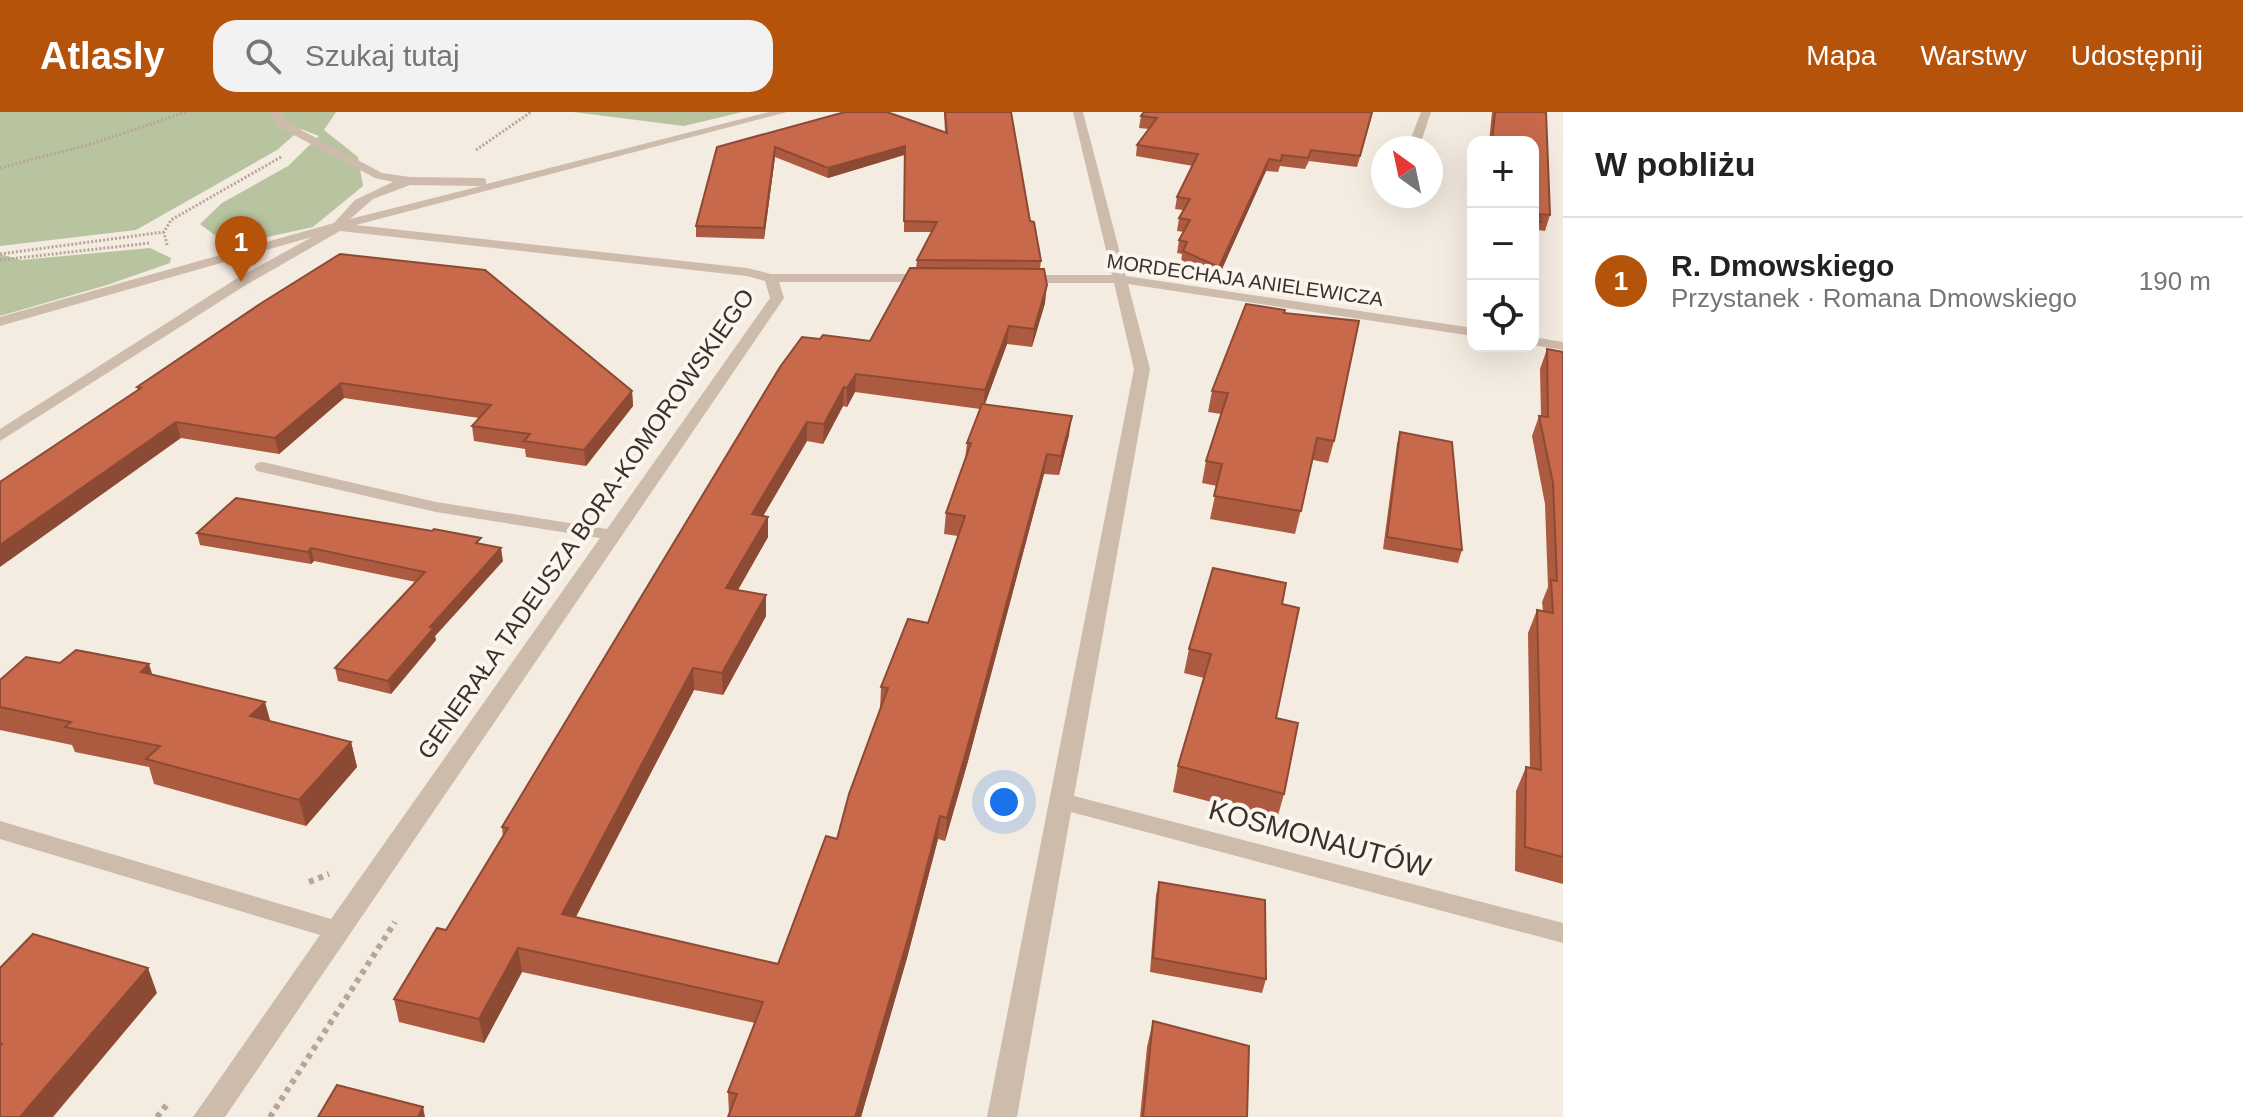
<!DOCTYPE html>
<html lang="pl">
<meta charset="utf-8">
<style>
body{margin:0;font-family:Arial,sans-serif;background:#f2f2f2;color:#222}
.controls{position:absolute;right:24px;top:24px;display:grid;overflow:hidden;border-radius:16px;box-shadow:0 8px 32px #0002}
.controls button{width:72px;height:72px;display:grid;place-items:center;padding:0;border:0;border-bottom:2px solid #e0e0e0;background:#fff;color:#222;font:40px sans-serif}
.compass{position:absolute;left:1371px;top:24px;width:72px;height:72px;border-radius:50%;background:#fff;box-shadow:0 8px 32px #0002;rotate:327deg}
.you{position:absolute;left:1004px;top:690px;width:28px;height:28px;margin:-20px;border:6px solid #fff;border-radius:50%;background:#1a73e8;box-shadow:0 0 0 12px #1a73e833}
.badge{display:grid;place-items:center;width:52px;height:52px;border-radius:50%;background:#b45309;color:#fff;font-size:26px;font-weight:700}
.pin{position:absolute;translate:-50% -66px;filter:drop-shadow(0 2px 4px #0008)}
.pin::after{content:'';position:absolute;top:42px;width:28px;height:24px;background:inherit;clip-path:polygon(0 0,100% 0,50% 100%)}
.list{margin:0;padding:0;list-style:none}
h2{display:flex;justify-content:space-between;align-items:center;height:104px;margin:0;padding:0 32px;font-size:34px}
h2 small{font-size:26px;font-weight:400;color:#767676}
.list li{display:grid;grid-template-columns:52px 1fr auto;gap:24px;align-items:center;box-sizing:border-box;height:128px;padding:0 32px;border-top:2px solid #e0e0e0}
.list b{display:block;font-size:30px;white-space:nowrap}
.list p{margin:0;font-size:26px;white-space:nowrap;color:#767676}
.list em{font-size:26px;font-style:normal;color:#767676}
.icon{flex:none;width:44px;height:44px;fill:none;stroke:currentColor;stroke-width:2;stroke-linecap:round;stroke-linejoin:round}
.map{position:relative;flex:none;width:1563px;height:1005px;overflow:hidden}
header{display:flex;align-items:center;gap:48px;box-sizing:border-box;height:112px;padding:0 40px;background:#b45309;color:#fff}
header strong{font-size:38px}
nav{display:flex;gap:44px;margin-inline-start:auto;font-size:28px}
.search{width:560px;height:72px;background:#f2f2f2;display:flex;align-items:center;gap:20px;box-sizing:border-box;padding:0 28px;border-radius:24px;color:#767676;font-size:30px}
main{display:flex}
aside{flex:1;background:#fff}
.map>svg:first-child{display:block}
.green{fill:#b8c4a0}
.lines{fill:none;stroke-linecap:round;stroke-linejoin:round}
.path-far1{stroke:#b9a596;stroke-width:3;stroke-dasharray:2 2;stroke-linecap:butt}
.path{stroke:#b9a596;stroke-width:6;stroke-dasharray:5 5;stroke-linecap:butt}
.minor{fill:#cdbbac;fill-rule:evenodd}
.wall{fill:#ac5a40;fill-rule:evenodd}
.shaded-wall{fill:#8c4a34}
.building{fill:#c8694b;stroke:#8c4a34;stroke-width:2}
.labels{text-anchor:middle;stroke-width:8;stroke-linejoin:round;paint-order:stroke}
.far-street-label{font-size:20px;fill:#3b302b;stroke:#fbf5ee}
.street-label{font-size:24px;fill:#3b302b;stroke:#fbf5ee}
.near-street-label{font-size:28px;fill:#3b302b;stroke:#fbf5ee}
</style>
<header>
<strong>Atlasly</strong>
<div class="search"><svg class="icon" aria-label="search" viewBox="0 0 24 24"><circle cx="10" cy="10" r="6"/><path d="M15 15l6 6"/></svg>Szukaj tutaj</div>
<nav><a>Mapa</a><a>Warstwy</a><a>Udostępnij</a></nav>
</header>
<main>
<div class="map">
<svg width="1563" height="1005" viewBox="0 0 1563 1005">
<rect width="100%" height="100%" fill="#f4ebe1"/>
<g class="green">
<polygon points="0,0 336,0 324,18 358,45 363,74 313,115 258,127 216,124 200,112 222,91 288,54 319,24 301,17 277,38 136,118 0,134"/>
<polygon points="573,0 742,0 684,14"/>
<polygon points="150,136 171,146 170,151 107,173 0,204 0,142 21,148"/>
</g>
<g class="lines">
<g class="path-far1">
<polyline points="476,38 531,0"/>
<polyline points="0,56 91,32 186,0"/>
<polyline points="167,133 164,120 171,108 281,45"/>
<polyline points="0,142 164,120"/>
<polyline points="0,148 150,131"/>
</g>
<g class="path">
<polyline points="309,770 329,762"/>
<polyline points="157,1005 169,990"/>
<polyline points="270,1005 395,810"/>
</g>
<g class="minor">
<path d="M 271,0 L 281,0 L 286,10 L 382,61 L 410,65 L 482,66 L 486,67 L 486,72 L 769,0 L 787,0 L 356,113 L 747,156 L 771,162 L 931,162 L 938,166 L 931,170 L 779,170 L 784,186 L 225,1005 L 193,1005 L 320,823 L 0,727 L 0,709 L 331,807 L 600,426 L 436,400 L 257,359 L 254,355 L 257,351 L 263,350 L 436,390 L 607,417 L 770,186 L 765,169 L 747,164 L 340,119 L 246,173 L 0,329 L 0,317 L 236,167 L 312,125 L 0,214 L 0,205 L 334,111 L 355,88 L 393,70 L 375,66 L 277,14 ZM 410,73 L 481,74 L 350,107 L 373,87 Z"/>
<polygon points="1073,0 1083,0 1126,164 1473,216 1473,224 1128,172 1150,257 1074,684 1563,811 1563,831 1071,700 1017,1005 987,1005 1134,257 1114,171 1019,171 1012,167 1019,163 1112,163"/>
<polygon points="1421,0 1431,0 1419,36 1407,36"/>
<polygon points="1533,225 1563,230 1563,238 1533,233"/>
</g>
</g>
<g class="wall">
<path d="M 944,0 L 1011,0 L 1030,109 L 1041,149 L 1040,157 L 1045,191 L 1032,235 L 1007,232 L 985,292 L 1069,323 L 1059,363 L 1044,362 L 968,649 L 945,729 L 938,727 L 907,846 L 861,1005 L 728,1005 L 729,1002 L 728,980 L 755,911 L 522,860 L 484,931 L 399,910 L 394,887 L 446,818 L 503,725 L 502,715 L 820,227 L 870,229 L 916,156 L 917,148 L 932,120 L 904,120 L 904,43 L 828,66 L 775,45 L 764,127 L 696,125 L 696,114 L 717,35 L 945,20 ZM 855,280 L 980,297 L 967,331 L 965,348 L 946,401 L 944,422 L 958,424 L 940,477 L 928,511 L 881,575 L 880,597 L 837,727 L 778,852 L 576,805 L 694,578 L 723,583 L 766,504 L 738,478 L 768,425 L 763,404 L 807,329 L 823,332 L 843,294 L 847,295 Z"/>
<polygon points="1373,0 1357,55 1309,49 1305,57 1280,54 1278,60 1266,59 1217,168 1181,152 1182,142 1177,141 1179,128 1184,120 1177,119 1179,106 1183,98 1175,97 1177,85 1193,54 1136,44 1137,33 1149,17 1139,16 1141,4"/>
<polygon points="1492,0 1546,0 1550,103 1545,119 1538,118 1536,126 1533,125 1533,30 1489,30"/>
<polygon points="263,190 632,279 633,294 586,354 526,345 525,337 474,329 472,314 479,306 344,286 279,342 181,326 138,278 137,275"/>
<polygon points="1285,201 1334,329 1328,351 1313,348 1295,422 1210,407 1217,374 1202,371 1206,349 1221,302 1208,300 1212,279"/>
<polygon points="1547,237 1563,240 1563,772 1515,759 1516,679 1526,655 1530,656 1528,521 1537,498 1543,499 1542,490 1548,475 1545,392 1532,324 1539,304 1541,304 1540,257"/>
<polygon points="1400,320 1462,438 1458,451 1383,437 1397,332"/>
<polygon points="197,421 482,433 503,449 435,524 436,528 391,582 338,569 335,556 416,470 314,449 311,452 200,433"/>
<polygon points="1282,492 1276,606 1284,682 1277,707 1173,680 1178,654 1204,566 1184,561 1189,537"/>
<polygon points="60,551 152,562 270,609 351,630 357,655 306,714 154,672 149,655 75,640 72,633 0,618 0,568"/>
<polygon points="1159,770 1266,867 1262,881 1150,860 1156,783"/>
<polygon points="1153,909 1247,1005 1140,1005 1147,935"/>
</g>
<g class="shaded-wall">
<polygon points="905,34 904,43 828,66 828,56"/>
<polygon points="775,35 775,45 764,127 764,116"/>
<polygon points="1269,47 1266,59 1217,168 1219,155"/>
<polygon points="1047,173 1045,191 1032,235 1034,217"/>
<polygon points="1009,214 1007,232 983,297 985,278"/>
<polygon points="856,262 855,280 847,295 847,276"/>
<polygon points="341,271 344,286 279,342 275,326"/>
<polygon points="844,275 843,294 823,332 824,312"/>
<polygon points="632,279 633,294 586,354 584,338"/>
<polygon points="1072,304 1069,323 1059,363 1061,344"/>
<polygon points="176,310 181,326 0,455 0,433"/>
<polygon points="807,310 807,329 752,423 752,402"/>
<polygon points="1047,342 1044,362 968,649 945,729 947,706"/>
<polygon points="768,405 768,425 727,497 726,476"/>
<polygon points="311,436 314,449 311,452 308,440"/>
<polygon points="501,436 503,449 435,524 436,528 391,582 388,569 430,515"/>
<polygon points="766,483 766,504 723,583 722,561"/>
<polygon points="149,552 157,577 141,560"/>
<polygon points="693,556 694,578 565,825 562,802"/>
<polygon points="265,590 272,615 250,604"/>
<polygon points="351,630 357,655 306,714 299,688"/>
<polygon points="940,704 938,727 907,846 861,1005 855,1005"/>
<polygon points="518,836 522,860 484,931 479,907"/>
<polygon points="148,856 157,881 53,1005 20,1005"/>
<polygon points="423,995 425,1005 418,1005"/>
</g>
<g class="building">
<polygon points="845,0 887,0 947,21 945,0 1011,0 1030,109 1034,110 1041,149 917,148 937,110 904,109 905,34 828,56 775,35 764,116 696,114 717,35"/>
<polygon points="1144,0 1372,0 1360,44 1311,38 1308,46 1282,43 1281,49 1269,47 1219,155 1183,139 1187,130 1179,128 1190,108 1179,106 1190,87 1177,85 1198,42 1137,33 1157,6 1141,4"/>
<polygon points="1495,0 1546,0 1550,103 1540,102 1541,110 1533,109 1533,30 1492,30"/>
<polygon points="340,142 485,158 632,279 584,338 524,329 530,322 472,314 491,293 341,271 275,326 176,310 0,433 0,370 141,276 137,275 263,190"/>
<polygon points="910,156 1044,157 1047,173 1034,217 1009,214 985,278 856,262 847,276 844,275 824,312 807,310 752,402 768,405 726,476 766,483 722,561 693,556 562,802 778,852 826,724 837,727 849,682 888,576 881,575 908,507 928,511 940,477 965,404 946,401 971,331 967,331 982,292 1072,304 1061,344 1047,342 970,626 947,706 940,704 909,823 855,1005 728,1005 737,982 728,980 763,890 518,836 479,907 394,887 437,816 446,818 508,716 502,715 780,255 802,225 820,227 823,223 870,229"/>
<polygon points="1246,192 1285,198 1284,201 1359,209 1334,329 1317,326 1301,399 1214,384 1222,352 1206,349 1228,281 1212,279"/>
<polygon points="1547,237 1563,240 1563,745 1525,735 1526,655 1541,658 1537,498 1553,501 1551,468 1557,469 1553,371 1539,304 1548,305"/>
<polygon points="1400,320 1452,330 1462,438 1387,425"/>
<polygon points="236,386 432,419 434,417 481,426 476,431 501,436 430,515 434,516 388,569 335,556 425,460 311,436 308,440 197,421"/>
<polygon points="1213,456 1286,471 1282,492 1299,496 1276,606 1298,611 1284,682 1178,654 1211,542 1189,537"/>
<polygon points="76,538 149,552 141,560 265,590 250,604 351,630 299,688 146,647 160,634 65,615 71,610 0,595 0,568 26,545 60,551"/>
<polygon points="1159,770 1265,788 1266,867 1153,846"/>
<polygon points="33,822 148,856 20,1005 0,1005 0,934 2,932 0,931 0,856"/>
<polygon points="1153,909 1249,934 1247,1005 1143,1005"/>
<polygon points="337,973 423,995 418,1005 318,1005"/>
</g>
<g class="labels">
<g class="far-street-label">
<text transform="translate(1245 168) rotate(8)" y="7">MORDECHAJA ANIELEWICZA</text>
</g>
<g class="street-label">
<text transform="translate(586 412) rotate(-55)" y="8">GENERAŁA TADEUSZA BORA-KOMOROWSKIEGO</text>
</g>
<g class="near-street-label">
<text transform="translate(1320 726) rotate(15)" y="10">KOSMONAUTÓW</text>
</g>
</g>
</svg>
<div class="controls">
<button>+</button>
<button>−</button>
<button><svg class="icon" aria-label="locate" viewBox="0 0 24 24"><circle cx="12" cy="12" r="6"/><path d="M12 2v4M12 18v4M2 12h4M18 12h4"/></svg></button>
</div>
<svg class="compass" viewBox="-18 -18 36 36"><path d="M0-13l5 13h-10z" fill="#e53935"/><path d="M0 13l5-13h-10z" fill="#767676"/></svg>
<div class="you"></div>
<div class="pin badge" style="left:241px;top:170px">1</div>
</div>
<aside>
<h2>W pobliżu<small></small></h2>
<ul class="list">
<li><span class="badge">1</span><div><b>R. Dmowskiego</b><p>Przystanek · Romana Dmowskiego</p></div><em>190 m</em></li>
</ul>
</aside>
</main>
